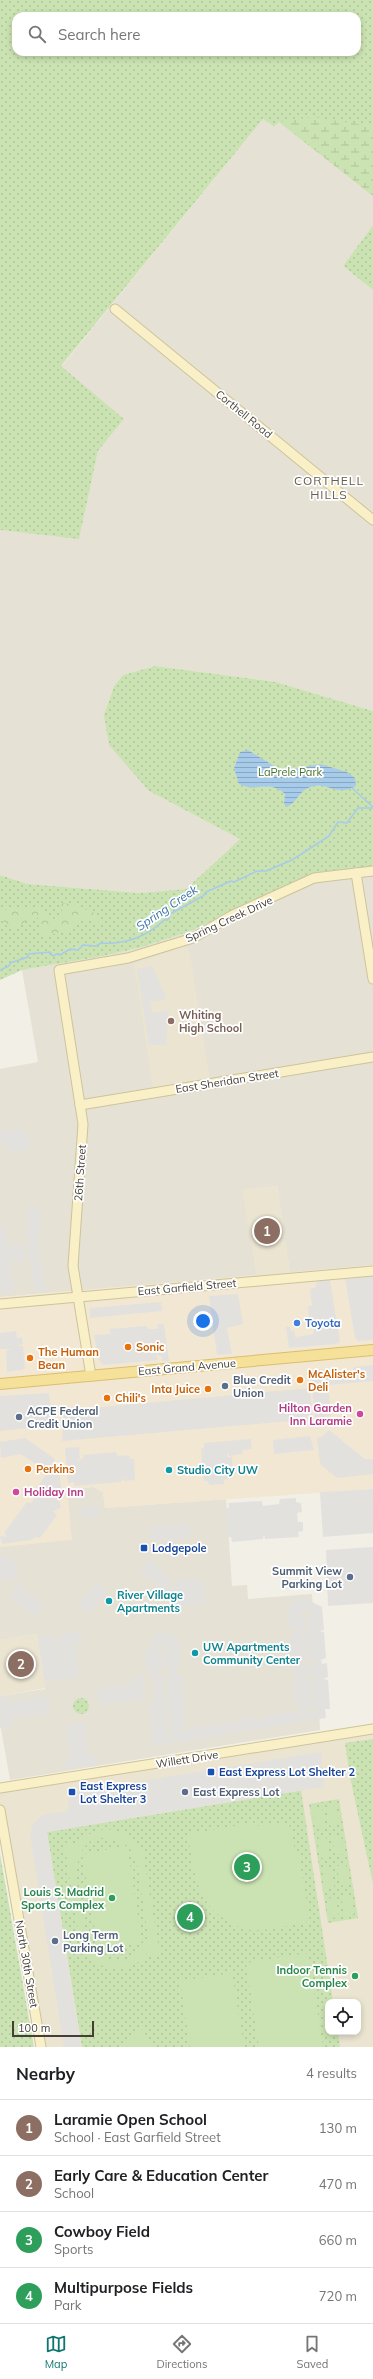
<!DOCTYPE html>
<meta charset="utf-8">
<style>
body{margin:0;font-family:Mulish,sans-serif;background:#f2f2f2;color:#202124}
.controls{position:absolute;right:12px;bottom:12px;display:grid;overflow:hidden;border-radius:8px;box-shadow:0 2px 6px #0003}
.controls button{width:36px;height:36px;display:grid;place-items:center;padding:0;border:0;border-bottom:1px solid #e0e0e0;background:#fff;color:#202124;font:20px sans-serif}
.scale{position:absolute;left:12px;bottom:10px;width:82px;box-sizing:border-box;padding-left:4px;border:2px solid #443f36;border-top:0;font-size:11px;line-height:14px;white-space:nowrap;color:#443f36;-webkit-text-stroke:3px #fff;paint-order:stroke}
.you{position:absolute;left:203px;top:1321px;width:14px;height:14px;margin:-10px;border:3px solid #fff;border-radius:50%;background:#1a73e8;box-shadow:0 0 0 6px #1a73e833}
.badge{display:grid;place-items:center;width:26px;height:26px;border-radius:50%;background:#0f766e;color:#fff;font-size:13px;font-weight:700}
.pin{position:absolute;translate:-50% -50%;border:2px solid #fff;box-shadow:0 1px 4px #0006}
.list{margin:0;padding:0;list-style:none}
h2{display:flex;justify-content:space-between;align-items:center;height:52px;margin:0;padding:0 16px;font-size:17px}
h2 small{font-size:13px;font-weight:400;color:#757577}
.list li{display:grid;grid-template-columns:26px 1fr auto;gap:12px;align-items:center;box-sizing:border-box;height:56px;padding:0 16px;border-top:1px solid #e0e0e0}
.list b{display:block;font-size:15px;white-space:nowrap}
.list p{margin:0;font-size:13px;white-space:nowrap;color:#757577}
.list em{font-size:13px;font-style:normal;color:#757577}
.icon{flex:none;width:22px;height:22px;fill:none;stroke:currentColor;stroke-width:2;stroke-linecap:round;stroke-linejoin:round}
.map{position:relative;flex:none;width:373px;height:2047px;overflow:hidden}
.search{position:absolute;background:#fff;box-shadow:0 2px 6px #0003;left:12px;right:12px;top:12px;height:44px;display:flex;align-items:center;gap:10px;box-sizing:border-box;padding:0 14px;border-radius:12px;color:#757577;font-size:15px}
.sheet{height:276px;background:#fff}
nav{display:flex;justify-content:space-around;align-items:center;box-sizing:border-box;height:56px;border-top:1px solid #e0e0e0;background:#fff;font-size:11px;color:#757577}
nav a{display:grid;justify-items:center;gap:2px}
nav .on{color:#0f766e}
.map>svg:first-child{display:block}
.residential{fill:#e5e1d5}
.commercial{fill:#f2e7d3}
.education{fill:#eae4d1;fill-rule:evenodd}
.grass{fill:url(#grass-dots);fill-rule:evenodd}
.forest{fill:url(#forest-crowns)}
.wetland{fill:url(#wetland-marsh)}
.garden{fill:#cbe3b2;fill-rule:evenodd}
.parking{fill:#e3e1de;fill-rule:evenodd}
.water{fill:url(#water-rules)}
.lines{fill:none;stroke-linecap:round;stroke-linejoin:round}
.stream{stroke:#a7cbea;stroke-width:1.5}
.secondary-casing{stroke:#cec399;stroke-width:11}
.primary-casing{stroke:#dabe6d;stroke-width:12}
.secondary{stroke:#faf0c8;stroke-width:9}
.primary{stroke:#f6e19b;stroke-width:10}
.education-dot{fill:#8d6e63;stroke:#fff;stroke-width:1.5}
.shop-dot{fill:#3f7fe0;stroke:#fff;stroke-width:1.5}
.food-dot{fill:#e8710a;stroke:#fff;stroke-width:1.5}
.service-dot{fill:#5c6f8a;stroke:#fff;stroke-width:1.5}
.hotel-dot{fill:#d1479c;stroke:#fff;stroke-width:1.5}
.culture-dot{fill:#0f9aa8;stroke:#fff;stroke-width:1.5}
.transit-dot{fill:#1a4fb4;stroke:#fff;stroke-width:1.5}
.leisure-dot{fill:#2e9e5b;stroke:#fff;stroke-width:1.5}
.labels{text-anchor:middle;stroke-width:3.5;stroke-linejoin:round;paint-order:stroke}
.street-label{font-size:11px;fill:#443f36;stroke:#fff}
.park-label{font-size:11px;fill:#44712e;stroke:#fff}
.education-label{font-size:11px;font-weight:bold;fill:#785e54;stroke:#fff;text-anchor:start}
.shop-label{font-size:11px;font-weight:bold;fill:#366cbe;stroke:#fff;text-anchor:start}
.food-label{font-size:11px;font-weight:bold;fill:#c56008;stroke:#fff;text-anchor:start}
.service-label{font-size:11px;font-weight:bold;fill:#4e5e75;stroke:#fff;text-anchor:start}
.hotel-label{font-size:11px;font-weight:bold;fill:#b23c85;stroke:#fff;text-anchor:end}
.culture-label{font-size:11px;font-weight:bold;fill:#0d838f;stroke:#fff;text-anchor:start}
.transit-label{font-size:11px;font-weight:bold;fill:#164399;stroke:#fff;text-anchor:start}
.leisure-label{font-size:11px;font-weight:bold;fill:#27864d;stroke:#fff;text-anchor:end}
.neighbourhood-label{font-size:12px;letter-spacing:1px;fill:#665e4e;stroke:#fff}
.water-label{font-size:12px;font-style:italic;fill:#3873a7;stroke:#fff}
</style>
<div class="map">
<svg width="373" height="2047" viewBox="0 0 373 2047">
<defs>
<pattern id="grass-dots" width="8" height="8" patternUnits="userSpaceOnUse"><rect width="8" height="8" fill="#cbe3b2"/><path d="M2 2h.1M6 6h.1" fill="none" stroke="#b0c49a" stroke-width="1.8" stroke-linecap="round"/></pattern>
<pattern id="forest-crowns" width="20" height="18" patternUnits="userSpaceOnUse"><rect width="20" height="18" fill="#cbe3b2"/><path d="M2 6a3 3 0 1 1 6 0M12 15a3 3 0 1 1 6 0" fill="none" stroke="#b0c49a"/></pattern>
<pattern id="wetland-marsh" width="20" height="14" patternUnits="userSpaceOnUse"><rect width="20" height="14" fill="#cbe3b2"/><path d="M1 5h8M5 5V1M11 12h8M15 12V8" fill="none" stroke="#b0c49a"/></pattern>
<pattern id="water-rules" width="6" height="5" patternUnits="userSpaceOnUse"><rect width="6" height="5" fill="#a7cbea"/><path d="M0 2.5h6" fill="none" stroke="#8aa6be"/></pattern>
</defs>
<rect width="100%" height="100%" fill="#f2efe6"/>
<g class="residential">
<polygon points="263,119 274,127 279,122 373,196 373,225 343,266 373,290 373,711 276,682 155,666 123,675 114,686 106,709 149,791 240,839 186,889 140,893 28,884 0,875 0,530 79,538 98,451 124,419 61,367"/>
<polygon points="373,866 373,1265 290,1273 277,1186 243,1190 257,1276 0,1297 0,1069 38,1062 22,970 103,956 142,947 191,931 304,878 321,872"/>
<polygon points="93,1487 103,1492 105,1508 226,1499 232,1586 247,1585 248,1599 312,1594 320,1730 10,1780 0,1723 0,1696 45,1689 37,1634 0,1640 0,1547 67,1489"/>
</g>
<polygon class="commercial" points="373,1265 373,1489 105,1508 103,1492 93,1487 67,1489 72,1540 0,1547 0,1297"/>
<g class="education">
<polygon points="185,946 189,949 210,1079 153,1088 134,964"/>
<polygon points="277,1186 290,1273 257,1276 242,1190"/>
<polygon points="37,1634 45,1688 0,1696 0,1640"/>
<path d="M 373,1729 L 373,2047 L 41,2047 L 0,1810 L 0,1788 ZM 328,2002 L 358,2002 L 358,2032 L 328,2032 Z"/>
</g>
<g class="grass">
<path d="M 0,0 L 373,0 L 373,196 L 279,122 L 274,127 L 263,119 L 61,366 L 124,419 L 98,451 L 79,539 L 0,530 ZM 16,16 L 357,16 L 357,52 L 16,52 Z"/>
<polygon points="373,225 373,290 343,266"/>
<polygon points="155,666 276,682 373,711 373,866 321,872 304,878 191,931 142,947 103,956 22,970 0,980 0,875 28,884 140,893 186,889 240,839 149,791 109,745 104,715 114,686 123,675"/>
<circle cx="81" cy="1706" r="8"/>
<polygon points="373,1739 373,1884 350,1777 345,1743"/>
<polygon points="301,1790 333,2002 328,2002 328,2032 338,2032 340,2047 82,2047 47,1832"/>
<polygon points="339,1799 358,1918 328,1923 309,1804"/>
<polygon points="0,1854 34,2047 0,2047"/>
</g>
<polygon class="forest" points="59,903 71,904 97,914 100,917 100,921 97,924 82,917 78,919 71,930 39,937 42,923 37,917 13,928 0,919 0,910 33,907 43,909 50,919 59,918 65,914 59,906"/>
<polygon class="wetland" points="311,117 373,126 373,196 279,122"/>
<g class="garden">
<polygon points="336,1805 340,1824 330,1826 327,1806"/>
<polygon points="322,1807 325,1827 315,1828 312,1809"/>
<path d="M 257,1822 L 258,1826 L 283,1822 L 291,1827 L 295,1853 L 298,1852 L 310,1922 C 291,1925 270,1931 252,1930 C 242,1929 234,1925 226,1920 C 194,1901 194,1867 188,1834 Z"/>
<path d="M 104,1829 C 122,1830 135,1837 143,1854 L 160,1955 L 152,1956 L 150,1950 C 132,1977 95,1974 81,1945 L 64,1843 L 71,1842 L 72,1850 L 84,1836 ZM 99,1837 L 112,1841 L 113,1837 L 116,1838 L 116,1842 L 128,1845 L 137,1862 L 148,1935 C 140,1968 96,1970 87,1937 C 82,1908 61,1850 99,1837 Z"/>
<polygon points="341,1835 344,1854 335,1856 332,1836"/>
<polygon points="326,1837 330,1857 320,1858 317,1839"/>
<polygon points="127,1846 142,1942 98,1949 82,1854"/>
<polygon points="346,1865 349,1884 340,1886 337,1866"/>
<polygon points="331,1867 334,1887 325,1888 322,1869"/>
<polygon points="351,1895 354,1914 345,1916 341,1896"/>
<polygon points="336,1897 339,1917 330,1918 327,1899"/>
<polygon points="308,1953 323,2047 259,2047 246,1963"/>
<polygon points="232,1973 244,2047 190,2047 180,1981"/>
<polygon points="140,2026 154,2047 123,2047"/>
</g>
<g class="parking">
<polygon points="152,966 167,999 150,1002 152,1013 169,1010 166,1045 149,1045 137,969"/>
<polygon points="19,1128 29,1136 30,1144 26,1152 22,1149 17,1153 11,1153 3,1141 0,1141 0,1131"/>
<polygon points="29,1205 41,1208 38,1251 46,1291 35,1292 26,1234"/>
<polygon points="0,1226 4,1226 8,1246 23,1244 26,1260 9,1262 15,1291 0,1293"/>
<polygon points="373,1276 373,1340 358,1341 355,1337 345,1279"/>
<polygon points="330,1280 340,1342 336,1344 289,1348 286,1327 290,1327 291,1331 294,1330 295,1337 314,1334 313,1318 309,1318 308,1306 312,1306 310,1289 315,1288 317,1281"/>
<polygon points="238,1294 243,1324 227,1328 232,1354 217,1355 209,1296"/>
<polygon points="161,1302 162,1311 90,1318 90,1308"/>
<polygon points="158,1324 164,1324 169,1361 162,1361 162,1357 156,1355 158,1360 103,1365 98,1358 94,1335 111,1334 109,1329 146,1326 149,1329 157,1329"/>
<polygon points="16,1331 17,1338 22,1337 23,1344 18,1346 23,1346 25,1369 7,1372 6,1351 11,1349 0,1349 0,1333"/>
<polygon points="373,1365 373,1381 328,1385 331,1416 315,1418 311,1377 316,1377 316,1370 336,1368 339,1373 353,1371 354,1367"/>
<polygon points="310,1388 313,1419 62,1441 64,1408 79,1407 79,1409"/>
<polygon points="49,1393 52,1421 28,1424 28,1428 0,1431 0,1396"/>
<polygon points="329,1430 365,1459 373,1459 373,1474 337,1478 320,1464 317,1438 322,1437"/>
<polygon points="310,1436 314,1450 274,1454 273,1440"/>
<polygon points="25,1438 55,1459 54,1463 59,1471 63,1499 59,1499 61,1508 53,1511 57,1515 40,1538 36,1537 31,1540 2,1544 0,1536 7,1537 4,1533 27,1502 31,1503 37,1495 34,1492 47,1473 50,1475 52,1473 51,1469 47,1472 21,1454 1,1458 0,1442"/>
<polygon points="251,1439 252,1449 243,1450 242,1454 229,1456 227,1452 227,1457 232,1457 233,1471 228,1472 229,1479 224,1480 224,1484 209,1485 208,1481 204,1481 201,1449 204,1448 204,1443"/>
<polygon points="79,1447 80,1458 77,1460 83,1459 83,1455 116,1452 117,1456 129,1455 130,1459 134,1459 135,1480 124,1481 123,1478 121,1482 74,1486 74,1482 68,1483 65,1448"/>
<polygon points="373,1489 373,1533 323,1537 320,1492"/>
<polygon points="296,1498 296,1502 301,1503 302,1512 297,1513 298,1522 303,1522 303,1531 298,1532 299,1537 265,1539 264,1534 263,1539 232,1542 231,1537 228,1537 225,1508 229,1508 228,1503 262,1501 263,1506 279,1504 280,1499"/>
<polygon points="94,1504 102,1510 94,1519 91,1517 88,1520 78,1512 85,1506 91,1507"/>
<polygon points="189,1524 190,1538 151,1541 150,1526"/>
<polygon points="373,1547 373,1603 328,1606 326,1550"/>
<polygon points="0,1557 10,1557 11,1561 16,1561 18,1579 0,1580"/>
<polygon points="149,1559 171,1580 169,1583 171,1586 176,1585 176,1580 199,1579 200,1583 204,1583 206,1604 187,1605 184,1609 166,1594 168,1591 165,1588 162,1590 139,1571"/>
<polygon points="97,1583 108,1592 88,1615 77,1605"/>
<polygon points="19,1584 45,1606 35,1617 9,1595"/>
<path d="M 311,1598 L 312,1602 L 322,1607 L 324,1630 L 319,1631 L 324,1632 L 326,1658 L 321,1660 L 322,1664 L 327,1663 L 328,1677 L 323,1679 L 328,1680 L 330,1709 L 325,1709 L 326,1718 L 158,1745 L 152,1743 L 150,1703 L 155,1701 L 152,1673 L 147,1673 L 145,1650 L 151,1649 L 150,1639 L 154,1639 L 153,1634 L 174,1633 L 174,1639 L 179,1639 L 181,1667 L 176,1667 L 176,1674 L 182,1674 L 185,1722 L 183,1722 L 183,1728 L 181,1729 L 185,1734 L 186,1729 L 219,1723 L 221,1728 L 224,1727 L 223,1723 L 257,1717 L 257,1722 L 261,1722 L 262,1717 L 294,1711 L 297,1716 L 300,1713 L 301,1707 L 296,1707 L 293,1666 L 298,1665 L 298,1661 L 292,1661 L 290,1634 L 296,1632 L 295,1628 L 289,1628 L 288,1605 L 294,1605 L 293,1599 ZM 304,1610 L 308,1610 L 312,1615 L 307,1616 L 308,1631 L 314,1632 L 308,1633 L 310,1660 L 315,1660 L 315,1664 L 311,1664 L 312,1678 L 317,1678 L 317,1681 L 312,1681 L 314,1710 L 319,1710 L 317,1713 L 311,1713 L 307,1709 L 312,1708 L 310,1681 L 305,1681 L 305,1678 L 310,1678 L 308,1664 L 303,1663 L 303,1660 L 308,1660 L 306,1633 L 301,1633 L 306,1631 L 305,1616 L 300,1615 ZM 158,1646 L 166,1646 L 169,1649 L 164,1650 L 166,1670 L 170,1670 L 171,1672 L 171,1675 L 166,1676 L 168,1695 L 173,1697 L 167,1698 L 169,1712 L 174,1712 L 169,1714 L 171,1734 L 175,1734 L 174,1736 L 167,1737 L 163,1734 L 168,1732 L 166,1714 L 161,1713 L 166,1712 L 165,1698 L 160,1698 L 165,1696 L 164,1676 L 159,1676 L 158,1671 L 164,1670 L 162,1650 L 157,1651 Z"/>
<polygon points="80,1630 82,1643 72,1645 75,1646 79,1677 45,1682 38,1637 54,1635 62,1671 57,1635"/>
<polygon points="143,1674 144,1700 99,1705 96,1689 130,1683 132,1686 135,1675"/>
<polygon points="8,1696 13,1705 14,1702 49,1696 50,1713 17,1718 15,1715 12,1726 0,1728 0,1697"/>
<polygon points="84,1722 88,1752 85,1754 96,1756 98,1765 85,1767 82,1765 67,1770 65,1761 75,1756 70,1755 66,1725"/>
<polygon points="321,1752 324,1787 47,1832 81,2047 64,2047 30,1835 33,1824 43,1815 68,1811 69,1793"/>
</g>
<path class="water" d="M 248,750 L 279,769 L 289,770 L 320,764 L 347,772 L 355,778 L 356,786 C 335,798 326,779 308,788 C 299,792 296,803 287,807 L 284,804 L 285,794 C 269,779 256,793 239,784 L 234,768 L 240,752 Z"/>
<g class="lines">
<g class="stream">
<polyline points="352,788 373,807"/>
<path d="M 0,970 L 9,966 L 10,963 L 28,957 L 28,954 L 50,952 L 53,956 L 57,954 L 60,955 L 70,949 L 78,950 L 83,945 L 96,946 L 101,943 C 125,945 148,936 164,920 L 168,920 L 170,914 L 203,896 L 206,892 L 231,881 L 234,882 L 257,871 L 266,871 L 292,860 L 329,836 L 338,822 L 347,823 L 358,808 L 373,808"/>
</g>
<defs>
<g id="secondary">
<polyline points="115,309 373,520"/>
<polyline points="356,873 373,979"/>
<polyline points="80,1105 373,1057"/>
<polyline points="0,1304 373,1271"/>
<polyline points="91,1376 73,1266 83,1124 59,970 128,958 193,938 233,915 314,878 373,871"/>
<polyline points="0,1788 373,1729"/>
<polyline points="0,1810 41,2047"/>
</g>
<polyline id="primary" points="0,1384 373,1350"/>
</defs>
<use href="#secondary" class="secondary-casing"/>
<use href="#primary" class="primary-casing"/>
<use href="#secondary" class="secondary"/>
<use href="#primary" class="primary"/>
</g>
<circle class="education-dot" cx="171" cy="1021" r="4"/>
<circle class="shop-dot" cx="297" cy="1323" r="4"/>
<g class="food-dot">
<circle cx="128" cy="1347" r="4"/>
<circle cx="30" cy="1358" r="4"/>
<circle cx="300" cy="1380" r="4"/>
<circle cx="208" cy="1389" r="4"/>
<circle cx="107" cy="1398" r="4"/>
<circle cx="28" cy="1469" r="4"/>
</g>
<g class="service-dot">
<circle cx="225" cy="1386" r="4"/>
<circle cx="19" cy="1417" r="4"/>
<circle cx="350" cy="1577" r="4"/>
<circle cx="185" cy="1792" r="4"/>
<circle cx="55" cy="1941" r="4"/>
</g>
<g class="hotel-dot">
<circle cx="360" cy="1414" r="4"/>
<circle cx="16" cy="1492" r="4"/>
</g>
<g class="culture-dot">
<circle cx="169" cy="1470" r="4"/>
<circle cx="109" cy="1601" r="4"/>
<circle cx="195" cy="1653" r="4"/>
</g>
<g class="transit-dot">
<rect x="140" y="1544" width="8" height="8" rx="2"/>
<rect x="207" y="1768" width="8" height="8" rx="2"/>
<rect x="68" y="1788" width="8" height="8" rx="2"/>
</g>
<g class="leisure-dot">
<circle cx="112" cy="1898" r="4"/>
<circle cx="355" cy="1976" r="4"/>
</g>
<g class="labels">
<g class="street-label">
<text transform="translate(244 414) rotate(39)" y="4">Corthell Road</text>
<text transform="translate(229 919) rotate(-25)" y="4">Spring Creek Drive</text>
<text transform="translate(227 1081) rotate(-9)" y="4">East Sheridan Street</text>
<text transform="translate(80 1173) rotate(-86)" y="4">26th Street</text>
<text transform="translate(187 1287) rotate(-5)" y="4">East Garfield Street</text>
<text transform="translate(187 1367) rotate(-5)" y="4">East Grand Avenue</text>
<text transform="translate(187 1759) rotate(-9)" y="4">Willett Drive</text>
<text transform="translate(27 1964) rotate(80)" y="4">North 30th Street</text>
</g>
<g class="park-label">
<text x="290" y="776">LaPrele Park</text>
</g>
<g class="education-label">
<text x="179" y="1019">Whiting<tspan x="179" dy="13">High School</tspan></text>
</g>
<g class="shop-label">
<text x="305" y="1327">Toyota</text>
</g>
<g class="food-label">
<text x="136" y="1351">Sonic</text>
<text x="38" y="1356">The Human<tspan x="38" dy="13">Bean</tspan></text>
<text x="308" y="1378">McAlister's<tspan x="308" dy="13">Deli</tspan></text>
<text x="200" y="1393" text-anchor="end">Inta Juice</text>
<text x="115" y="1402">Chili's</text>
<text x="36" y="1473">Perkins</text>
</g>
<g class="service-label">
<text x="233" y="1384">Blue Credit<tspan x="233" dy="13">Union</tspan></text>
<text x="27" y="1415">ACPE Federal<tspan x="27" dy="13">Credit Union</tspan></text>
<text x="342" y="1575" text-anchor="end">Summit View<tspan x="342" dy="13">Parking Lot</tspan></text>
<text x="193" y="1796">East Express Lot</text>
<text x="63" y="1939">Long Term<tspan x="63" dy="13">Parking Lot</tspan></text>
</g>
<g class="hotel-label">
<text x="352" y="1412">Hilton Garden<tspan x="352" dy="13">Inn Laramie</tspan></text>
<text x="24" y="1496" text-anchor="start">Holiday Inn</text>
</g>
<g class="culture-label">
<text x="177" y="1474">Studio City UW</text>
<text x="117" y="1599">River Village<tspan x="117" dy="13">Apartments</tspan></text>
<text x="203" y="1651">UW Apartments<tspan x="203" dy="13">Community Center</tspan></text>
</g>
<g class="transit-label">
<text x="152" y="1552">Lodgepole</text>
<text x="219" y="1776">East Express Lot Shelter 2</text>
<text x="80" y="1790">East Express<tspan x="80" dy="13">Lot Shelter 3</tspan></text>
</g>
<g class="leisure-label">
<text x="104" y="1896">Louis S. Madrid<tspan x="104" dy="13">Sports Complex</tspan></text>
<text x="347" y="1974">Indoor Tennis<tspan x="347" dy="13">Complex</tspan></text>
</g>
<g class="neighbourhood-label">
<text x="329" y="485">CORTHELL<tspan x="329" dy="14">HILLS</tspan></text>
</g>
<g class="water-label">
<text transform="translate(167 908) rotate(-34)" y="4">Spring Creek</text>
</g>
</g>
</svg>
<div class="controls">
<button><svg class="icon" aria-label="locate" viewBox="0 0 24 24"><circle cx="12" cy="12" r="6"/><path d="M12 2v4M12 18v4M2 12h4M18 12h4"/></svg></button>
</div>
<div class="scale">100 m</div>
<div class="you"></div>
<div class="pin badge" style="left:267px;top:1231px;background:#8d6e63">1</div>
<div class="pin badge" style="left:21px;top:1664px;background:#8d6e63">2</div>
<div class="pin badge" style="left:247px;top:1867px;background:#2e9e5b">3</div>
<div class="pin badge" style="left:190px;top:1917px;background:#2e9e5b">4</div>
<div class="search"><svg class="icon" aria-label="search" viewBox="0 0 24 24"><circle cx="10" cy="10" r="6"/><path d="M15 15l6 6"/></svg>Search here</div>
</div>
<section class="sheet">
<h2>Nearby<small>4 results</small></h2>
<ul class="list">
<li><span class="badge" style="background:#8d6e63">1</span><div><b>Laramie Open School</b><p>School · East Garfield Street</p></div><em>130 m</em></li>
<li><span class="badge" style="background:#8d6e63">2</span><div><b>Early Care &amp; Education Center</b><p>School</p></div><em>470 m</em></li>
<li><span class="badge" style="background:#2e9e5b">3</span><div><b>Cowboy Field</b><p>Sports</p></div><em>660 m</em></li>
<li><span class="badge" style="background:#2e9e5b">4</span><div><b>Multipurpose Fields</b><p>Park</p></div><em>720 m</em></li>
</ul>
</section>
<nav>
<a class="on"><svg class="icon" aria-label="map" viewBox="0 0 24 24"><path d="M3 6l6-2 6 2 6-2v14l-6 2-6-2-6 2zM9 4v14M15 6v14"/></svg>Map</a>
<a><svg class="icon" aria-label="directions" viewBox="0 0 24 24"><path d="M12 3l9 9-9 9-9-9zM9 14v-3h6M13 9l2 2-2 2"/></svg>Directions</a>
<a><svg class="icon" aria-label="saved" viewBox="0 0 24 24"><path d="M7 4h10v16l-5-4-5 4z"/></svg>Saved</a>
</nav>
